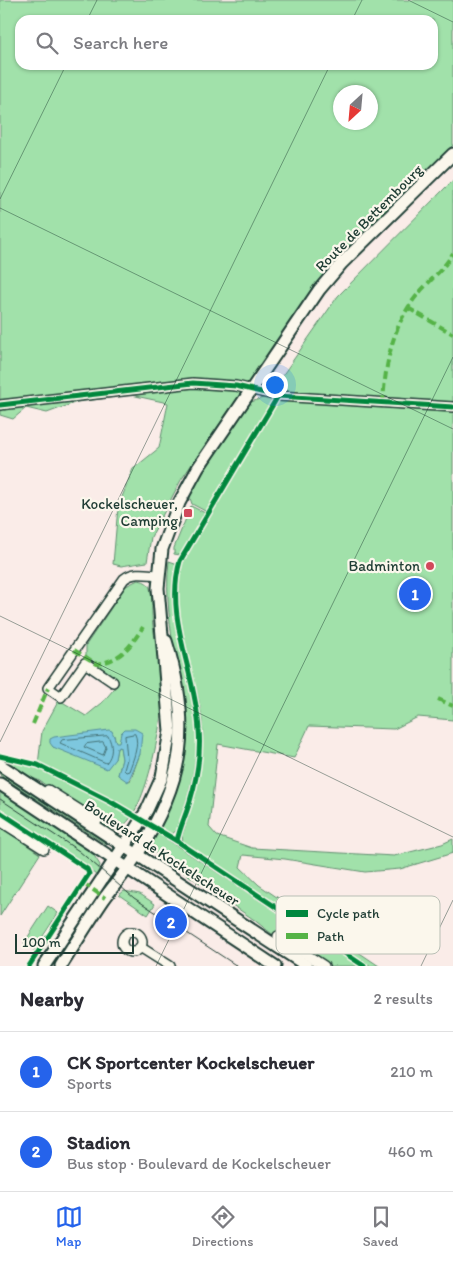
<!DOCTYPE html>
<meta charset="utf-8">
<style>
body{margin:0;font-family:Itim,sans-serif;background:#f2f2f3;color:#2b2b33}
.compass{position:absolute;left:333px;top:85px;width:45px;height:45px;border-radius:50%;background:#fff;box-shadow:0 1px 4px #0004;rotate:206deg}
.scale{position:absolute;left:15px;bottom:12px;width:119px;box-sizing:border-box;padding-left:5px;border:2px solid #1f3d34;border-top:0;font-size:14px;line-height:18px;white-space:nowrap;color:#1f3d34;-webkit-text-stroke:4px #fbf7ec;paint-order:stroke}
.you{position:absolute;left:274px;top:384px;width:18px;height:18px;margin:-12px;border:4px solid #fff;border-radius:50%;background:#1a73e8;box-shadow:0 0 0 8px #1a73e833}
.badge{display:grid;place-items:center;width:32px;height:32px;border-radius:50%;background:#2563eb;color:#fff;font-size:16px;font-weight:700}
.pin{position:absolute;translate:-50% -50%;border:2px solid #fff;box-shadow:0 1px 5px #0006}
.list{margin:0;padding:0;list-style:none}
h2{display:flex;justify-content:space-between;align-items:center;height:65px;margin:0;padding:0 20px;font-size:21px}
h2 small{font-size:16px;font-weight:400;color:#7c7c81}
.list li{display:grid;grid-template-columns:32px 1fr auto;gap:15px;align-items:center;box-sizing:border-box;height:80px;padding:0 20px;border-top:1px solid #e1e1e2}
.list b{display:block;font-size:19px;white-space:nowrap}
.list p{margin:0;font-size:16px;white-space:nowrap;color:#7c7c81}
.list em{font-size:16px;font-style:normal;color:#7c7c81}
.icon{flex:none;width:28px;height:28px;fill:none;stroke:currentColor;stroke-width:2;stroke-linecap:round;stroke-linejoin:round}
.map{position:relative;flex:none;width:453px;height:966px;overflow:hidden}
.search{position:absolute;background:#fff;box-shadow:0 1px 4px #0004;left:15px;right:15px;top:15px;height:55px;display:flex;align-items:center;gap:12px;box-sizing:border-box;padding:0 18px;border-radius:15px;color:#7c7c81;font-size:19px}
.sheet{height:225px;background:#fff}
nav{display:flex;justify-content:space-around;align-items:center;box-sizing:border-box;height:70px;border-top:1px solid #e1e1e2;background:#fff;font-size:14px;color:#7c7c81}
nav a{display:grid;justify-items:center;gap:2px}
nav .on{color:#2563eb}
.map>svg:first-child{display:block}
.green{fill:#a1e1aa;stroke:#608f6f;fill-rule:evenodd}
.water{fill:#7dc7de;stroke:#57909a}
.lines{fill:none;stroke-linecap:round;stroke-linejoin:round}
.shore{stroke:#457478;stroke-width:1}
.minor-casing{stroke:#1f3d34;stroke-width:12}
.major-casing{stroke:#1f3d34;stroke-width:15}
.minor{stroke:#fbf7ec;stroke-width:9}
.major{stroke:#fbf7ec;stroke-width:11}
.tram{stroke:#1f3d34;stroke-width:1}
.quiet{stroke:#55b346;stroke-width:4;stroke-dasharray:8 4;stroke-linecap:butt}
.cycleway-casing{stroke:#fbf7ec;stroke-width:8}
.cycleway{stroke:#00873e;stroke-width:5}
.ticks{fill:none;stroke:#1f3d34;stroke-width:1;stroke-opacity:0.45}
.poi-dot{fill:#d1495b;stroke:#fbf7ec;stroke-width:2}
.labels{text-anchor:middle;stroke-width:4.5;stroke-linejoin:round;paint-order:stroke}
.street-label{font-size:15px;fill:#1f3d34;stroke:#fbf7ec}
.poi-label{font-size:15px;fill:#1f3d34;stroke:#fbf7ec;text-anchor:end}
.key{fill:#fbf7ec;stroke:#b9bfb5;stroke-width:1}
.key-label{font-size:14px;fill:#1f3d34}
</style>
<div class="map">
<svg width="453" height="966" viewBox="0 0 453 966">
<rect width="100%" height="100%" fill="#faece8"/>
<filter id="ink" filterUnits="userSpaceOnUse"><feTurbulence type="fractalNoise" baseFrequency=".02" numOctaves="2"/><feDisplacementMap in="SourceGraphic" scale="10" xChannelSelector="R" yChannelSelector="G"/><feConvolveMatrix kernelMatrix="1 2 1 2 8 2 1 2 1" color-interpolation-filters="sRGB"/></filter>
<g filter="url(#ink)">
<g class="green">
<path d="M 0,0 L 453,0 L 453,145 L 334,261 L 314,287 L 181,480 L 151,537 L 147,562 L 121,566 L 113,564 L 118,507 L 133,469 L 159,448 L 168,403 L 131,395 L 77,402 L 47,413 L 26,408 L 13,419 L 0,415 ZM 20,20 L 433,20 L 433,65 L 20,65 ZM 340,92 L 370,92 L 370,122 L 340,122 Z"/>
<path d="M 453,180 L 453,720 L 418,717 L 394,729 L 309,726 L 294,758 L 218,744 L 209,827 L 217,836 L 252,848 L 394,856 L 442,844 L 453,839 L 453,853 L 400,869 L 365,872 L 285,859 L 243,855 L 240,867 L 259,885 L 379,966 L 366,966 L 183,842 L 182,836 C 194,799 206,760 202,720 C 197,673 164,607 183,562 L 180,561 L 209,513 L 192,504 L 190,498 L 191,491 L 202,471 L 251,402 L 280,392 L 282,376 L 338,296 Z"/>
<polygon points="191,506 205,513 180,555 174,554 174,548"/>
<path d="M 169,561 L 175,563 L 176,566 C 166,617 190,666 196,716 C 200,756 190,791 178,829 L 172,834 L 162,829 L 159,834 L 359,966 L 328,966 L 277,938 L 253,919 L 154,852 C 149,835 164,820 170,806 C 175,794 180,779 182,766 C 191,697 161,630 169,561 Z"/>
<path d="M 138,580 C 143,581 148,582 150,588 C 153,599 151,614 153,626 C 156,648 163,671 163,694 C 162,722 146,818 118,829 C 111,831 105,829 99,827 L 98,819 L 38,780 L 24,775 L 0,761 L 0,756 L 38,765 L 42,731 L 59,700 L 86,716 L 102,703 L 119,683 L 86,655 L 86,645 L 126,586 ZM 114,735 L 116,743 L 120,742 L 140,754 L 130,781 L 118,775 L 122,759 L 120,747 L 117,748 L 115,759 L 53,747 L 50,741 Z"/>
<polygon points="0,771 105,840 107,845 0,775"/>
<polygon points="0,788 93,854 100,865 97,876 82,863 0,809"/>
<polygon points="0,827 40,854 0,916"/>
<polygon points="124,891 140,894 155,904 148,915 119,895"/>
<polygon points="48,906 58,913 34,950 24,943"/>
</g>
<polygon class="water" points="125,729 135,729 142,733 140,754 128,782 118,775 122,759 120,747 117,748 115,759 107,769 53,747 50,743 50,739 54,737 109,730 112,731 116,742 119,742 121,733"/>
<g class="lines">
<g class="shore">
<path d="M 135,734 C 140,744 133,760 129,771 L 126,772 L 124,770 L 127,759 L 125,736 Z"/>
<path d="M 108,736 C 113,745 113,755 106,763 L 60,743 L 62,740 Z"/>
<polygon points="103,742 106,747 103,755 84,747 86,744"/>
</g>
<defs>
<g id="minor">
<polyline points="0,405 193,383 236,386 278,396 453,407"/>
<path d="M 113,682 L 85,663 L 61,697 L 48,688 L 124,579 C 134,571 145,574 158,575"/>
<polyline points="48,790 97,821"/>
<polyline points="0,821 44,849"/>
<circle cx="132" cy="942" r="10"/>
<polyline points="278,936 324,966"/>
<polyline points="140,947 170,966"/>
</g>
<g id="major">
<polyline points="0,765 307,966"/>
<polyline points="0,784 275,966"/>
<polyline points="44,966 136,828 147,810 162,777 170,731 158,588 162,549 179,503 198,468 319,290 342,263 453,154"/>
<path d="M 61,966 C 75,944 89,921 104,899 C 115,884 128,869 138,853 C 185,780 192,725 166,641"/>
</g>
</defs>
<use href="#minor" class="minor-casing"/>
<use href="#major" class="major-casing"/>
<use href="#minor" class="minor"/>
<use href="#major" class="major"/>
<polyline class="tram" points="0,799 79,851 134,898 237,966"/>
<g class="quiet">
<polyline points="408,308 453,334"/>
<path d="M 383,404 C 385,365 392,325 418,294 C 430,280 444,269 453,253"/>
<path d="M 74,650 L 97,664 C 121,660 130,647 143,627"/>
<polyline points="438,699 453,706"/>
<polyline points="33,724 48,688"/>
<polyline points="83,883 105,898"/>
</g>
<defs>
<g id="cycleway">
<polyline points="0,405 193,383 236,386 278,396 453,407"/>
<polyline points="0,756 38,765 111,802 177,841 364,966"/>
<polyline points="0,812 87,869 89,874 29,966"/>
<path d="M 177,841 C 180,827 186,815 190,801 C 197,778 201,754 199,730 C 196,673 164,617 180,561 L 278,396"/>
</g>
</defs>
<use href="#cycleway" class="cycleway-casing"/>
<use href="#cycleway" class="cycleway"/>
</g>
</g>
<path class="ticks" d="M 408,0 L 453,22M 87,20 L 97,0M 352,20 L 362,0M 0,199 L 66,65M 0,208 L 453,429M 0,616 L 453,837M 0,742 L 330,65M 156,966 L 453,357M 421,966 L 453,900"/>
<g class="poi-dot">
<rect x="183" y="508" width="10" height="10" rx="2.5"/>
<circle cx="430" cy="566" r="5"/>
</g>
<g class="labels">
<g class="street-label">
<text transform="translate(369 218) rotate(-45)" y="5">Route de Bettembourg</text>
<text transform="translate(162 853) rotate(33)" y="5">Boulevard de Kockelscheuer</text>
</g>
<g class="poi-label">
<text x="178" y="509">Kockelscheuer,<tspan x="178" dy="17">Camping</tspan></text>
<text x="420" y="571">Badminton</text>
</g>
</g>
<rect x="276" y="896" width="164" height="58" rx="8" class="key"/>
<rect x="286" y="910" width="22" height="7" fill="#00873e"/>
<rect x="286" y="933" width="22" height="6" fill="#55b346"/>
<g class="key-label">
<text x="317" y="918">Cycle path</text>
<text x="317" y="941">Path</text>
</g>
</svg>
<svg class="compass" viewBox="-18 -18 36 36"><path d="M0-13l5 13h-10z" fill="#e53935"/><path d="M0 13l5-13h-10z" fill="#7c7c81"/></svg>
<div class="scale">100 m</div>
<div class="you"></div>
<div class="pin badge" style="left:415px;top:594px">1</div>
<div class="pin badge" style="left:171px;top:922px">2</div>
<div class="search"><svg class="icon" aria-label="search" viewBox="0 0 24 24"><circle cx="10" cy="10" r="6"/><path d="M15 15l6 6"/></svg>Search here</div>
</div>
<section class="sheet">
<h2>Nearby<small>2 results</small></h2>
<ul class="list">
<li><span class="badge">1</span><div><b>CK Sportcenter Kockelscheuer</b><p>Sports</p></div><em>210 m</em></li>
<li><span class="badge">2</span><div><b>Stadion</b><p>Bus stop · Boulevard de Kockelscheuer</p></div><em>460 m</em></li>
</ul>
</section>
<nav>
<a class="on"><svg class="icon" aria-label="map" viewBox="0 0 24 24"><path d="M3 6l6-2 6 2 6-2v14l-6 2-6-2-6 2zM9 4v14M15 6v14"/></svg>Map</a>
<a><svg class="icon" aria-label="directions" viewBox="0 0 24 24"><path d="M12 3l9 9-9 9-9-9zM9 14v-3h6M13 9l2 2-2 2"/></svg>Directions</a>
<a><svg class="icon" aria-label="saved" viewBox="0 0 24 24"><path d="M7 4h10v16l-5-4-5 4z"/></svg>Saved</a>
</nav>
